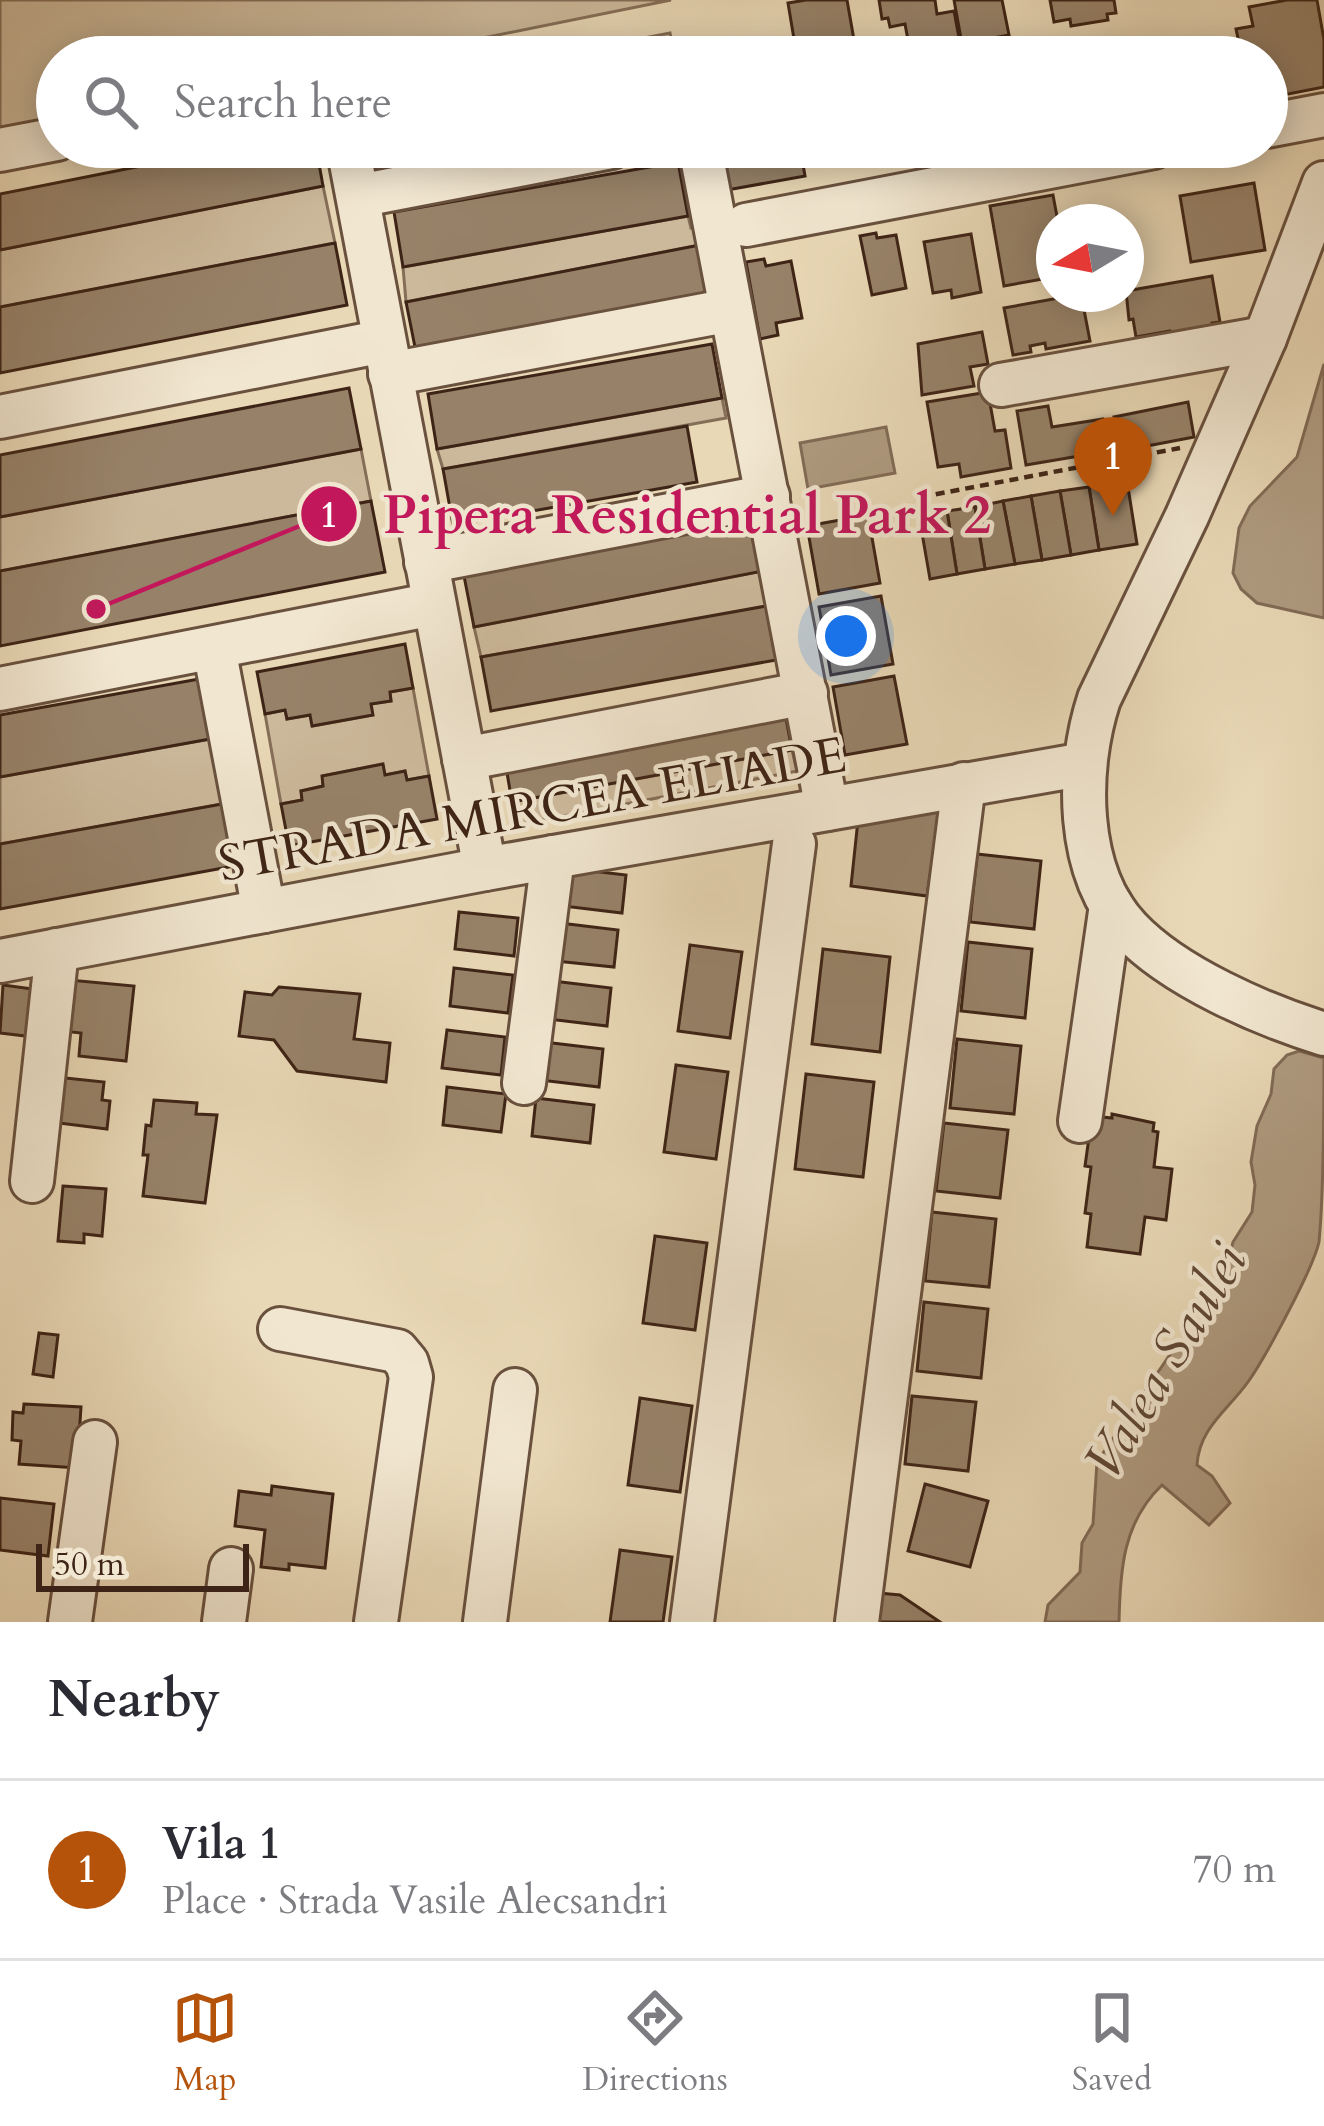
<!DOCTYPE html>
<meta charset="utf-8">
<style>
body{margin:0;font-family:Cardo,serif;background:#f7f7f7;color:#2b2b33}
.compass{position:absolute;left:1036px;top:204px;width:108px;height:108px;border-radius:50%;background:#fff;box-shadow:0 6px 30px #0003;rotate:260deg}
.scale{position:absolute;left:36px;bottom:30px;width:213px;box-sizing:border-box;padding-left:12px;border:6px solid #3e2416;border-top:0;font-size:33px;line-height:42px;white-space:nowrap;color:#3e2416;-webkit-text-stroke:9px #f1e6d0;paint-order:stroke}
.you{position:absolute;left:846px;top:636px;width:42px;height:42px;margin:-30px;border:9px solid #fff;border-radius:50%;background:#1a73e8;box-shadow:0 0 0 18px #1a73e833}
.badge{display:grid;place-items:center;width:78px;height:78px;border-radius:50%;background:#b45309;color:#fff;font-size:39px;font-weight:700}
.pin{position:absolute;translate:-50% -99px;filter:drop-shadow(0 3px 6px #0008)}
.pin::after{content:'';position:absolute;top:63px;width:42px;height:36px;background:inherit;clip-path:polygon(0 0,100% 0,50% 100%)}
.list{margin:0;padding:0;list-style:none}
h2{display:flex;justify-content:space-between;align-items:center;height:156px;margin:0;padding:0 48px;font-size:51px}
h2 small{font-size:39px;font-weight:400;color:#7c7c81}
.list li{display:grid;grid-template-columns:78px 1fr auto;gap:36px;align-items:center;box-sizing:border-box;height:180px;padding:0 48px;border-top:3px solid #e1e1e2}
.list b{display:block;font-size:45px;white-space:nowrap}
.list p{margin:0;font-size:39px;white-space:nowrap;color:#7c7c81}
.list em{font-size:39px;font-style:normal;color:#7c7c81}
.icon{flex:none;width:66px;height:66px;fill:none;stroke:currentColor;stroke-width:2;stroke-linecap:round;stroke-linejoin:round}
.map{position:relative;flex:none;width:1324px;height:1622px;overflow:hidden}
.search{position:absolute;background:#fff;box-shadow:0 6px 30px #0003;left:36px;right:36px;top:36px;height:132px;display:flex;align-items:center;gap:30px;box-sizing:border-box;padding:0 42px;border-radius:66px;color:#7c7c81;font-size:45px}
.sheet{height:336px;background:#fff}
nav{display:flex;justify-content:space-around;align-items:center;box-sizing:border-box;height:168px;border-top:3px solid #e1e1e2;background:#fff;font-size:33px;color:#7c7c81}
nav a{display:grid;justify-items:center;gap:6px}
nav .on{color:#b45309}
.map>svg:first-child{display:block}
.green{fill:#ccb99b;stroke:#856e58;stroke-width:3}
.water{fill:#af9b80;stroke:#826b56;stroke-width:3}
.building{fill:#978269;stroke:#3e2416;stroke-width:3}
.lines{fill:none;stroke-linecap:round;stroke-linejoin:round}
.minor-casing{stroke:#69513e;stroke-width:48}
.path{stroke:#3e2416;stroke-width:4.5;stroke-dasharray:9 6;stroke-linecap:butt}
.minor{stroke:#f1e6d0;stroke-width:42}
.labels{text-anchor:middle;stroke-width:9;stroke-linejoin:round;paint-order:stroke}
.street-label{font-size:51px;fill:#3e2416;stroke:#f1e6d0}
.water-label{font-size:54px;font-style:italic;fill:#604836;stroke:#f1e6d0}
.leader{fill:none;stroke:#c2185b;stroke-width:4.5}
.callout-dot{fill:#c2185b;stroke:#f1e6d0;stroke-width:4.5}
.mark-label{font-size:36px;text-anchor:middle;font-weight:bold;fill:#fff}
.callout-label{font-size:54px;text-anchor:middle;font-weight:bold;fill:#c2185b;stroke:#f1e6d0;stroke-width:9;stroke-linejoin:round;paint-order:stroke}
</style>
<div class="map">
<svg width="1324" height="1622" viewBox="0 0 1324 1622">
<rect width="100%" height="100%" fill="#e9d8b6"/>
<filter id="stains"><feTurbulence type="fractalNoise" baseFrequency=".00167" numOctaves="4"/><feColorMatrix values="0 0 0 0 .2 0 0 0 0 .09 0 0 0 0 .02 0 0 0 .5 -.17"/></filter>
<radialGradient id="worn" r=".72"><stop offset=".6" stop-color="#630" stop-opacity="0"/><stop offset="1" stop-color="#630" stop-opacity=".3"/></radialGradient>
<g class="green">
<polygon points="0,0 671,0 389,57 57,57 57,124 0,136"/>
<polygon points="670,33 675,57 545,57"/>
<polygon points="323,186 335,243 0,307 0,250"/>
<polygon points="688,216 691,228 702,226 705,244 406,302 403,267"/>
<polygon points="722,398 726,418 443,469 437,449"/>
<polygon points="361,449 371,501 0,571 0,517"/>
<polygon points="773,569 779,605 481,657 474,627"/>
<polygon points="413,688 429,776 407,780 405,771 385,775 382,764 323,776 323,786 301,791 302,800 281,804 265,714 285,710 287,719 310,715 313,726 372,715 371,704 391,701 390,692"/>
<polygon points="210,739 222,804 0,844 0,777"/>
<polygon points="792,750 797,771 517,825 512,802"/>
</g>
<g class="water">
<polygon points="1324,364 1324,618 1257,603 1241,589 1233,573 1239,528 1250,506 1297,457"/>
<polygon points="886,427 895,473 808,489 800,443"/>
<path d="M 1299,1051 L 1324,1058 C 1324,1112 1324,1191 1319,1242 C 1313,1269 1265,1358 1248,1382 C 1228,1410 1199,1428 1197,1465 L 1212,1476 L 1230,1503 L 1209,1525 L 1162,1485 C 1123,1522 1120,1570 1119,1622 L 1045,1622 L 1048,1605 L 1080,1572 L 1082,1543 L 1093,1524 L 1097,1462 L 1171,1353 L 1198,1331 L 1217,1304 L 1233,1242 L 1252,1212 L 1255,1185 L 1251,1162 L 1257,1126 L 1271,1094 L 1274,1069 L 1287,1055 Z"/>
</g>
<g class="building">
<polygon points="806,0 847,0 857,57 797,57 788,3"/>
<polygon points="879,0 935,0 937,14 954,11 960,43 910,51 905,24 890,27 888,18 882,19"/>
<polygon points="954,0 1002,0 1009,35 962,44"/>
<polygon points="1050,0 1114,0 1116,13 1107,14 1108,20 1071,26 1070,19 1054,22"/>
<polygon points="1287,0 1317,0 1324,40 1324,87 1267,98 1267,57 1242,57 1236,29 1253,26 1249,7"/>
<polygon points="237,147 316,147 323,186 0,250 0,194"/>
<polygon points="381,147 490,147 385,167"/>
<polygon points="726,147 800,147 805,176 727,190 720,150"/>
<polygon points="678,162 688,216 403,267 394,212"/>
<polygon points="1254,183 1265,250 1191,262 1180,196"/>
<polygon points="1053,195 1058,222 1054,222 1054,277 1004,286 990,206"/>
<polygon points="876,233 877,238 896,235 906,288 872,295 860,236"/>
<polygon points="971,234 981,292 952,298 951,290 933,293 924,242"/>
<polygon points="335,243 347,305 0,373 0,307"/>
<polygon points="705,244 715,295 416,352 406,302"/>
<polygon points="764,259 766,266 791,261 802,318 776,323 778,335 760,339 746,262"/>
<polygon points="1212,276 1220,322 1212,323 1212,327 1171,334 1170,331 1136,337 1133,319 1129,320 1126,291"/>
<polygon points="1081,294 1090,341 1046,349 1045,343 1030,346 1031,352 1013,355 1004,308"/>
<polygon points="982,332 988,364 970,367 974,386 922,395 918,344"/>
<polygon points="712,344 722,398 437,449 428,394"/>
<polygon points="349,388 361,449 0,517 0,455"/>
<polygon points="988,392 995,431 1005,430 1011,468 961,477 959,464 938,467 927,402"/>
<polygon points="1188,402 1194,437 1121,451 1114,417"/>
<polygon points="1048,406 1052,427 1103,419 1109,451 1026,465 1017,411"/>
<polygon points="687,426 697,482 453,525 443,469"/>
<polygon points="1127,481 1137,544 1099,550 1089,487"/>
<polygon points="1089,487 1099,550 1071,555 1060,491"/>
<polygon points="1060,491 1071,555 1042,560 1031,496"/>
<polygon points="1031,496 1042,560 1015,564 1003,501"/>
<polygon points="371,501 385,572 0,646 0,571"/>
<polygon points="1003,501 1015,564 985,569 975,507"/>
<polygon points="975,507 985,569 957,574 947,511"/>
<polygon points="947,511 957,574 930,579 919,516"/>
<polygon points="868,515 880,583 819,594 807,526"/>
<polygon points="763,519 773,569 474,627 464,576"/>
<polygon points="881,596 893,664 831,675 819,607"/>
<polygon points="766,606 776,660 491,711 481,657"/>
<polygon points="405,644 413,688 390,692 391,701 371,704 373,715 312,726 310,715 287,719 285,710 265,714 257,672"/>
<polygon points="894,676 907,744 845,755 833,687"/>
<polygon points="199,679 210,739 0,777 0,715"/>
<polygon points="784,708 792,750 512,802 505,761"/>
<polygon points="383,764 385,775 405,771 407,780 429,776 437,819 289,846 281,804 302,800 301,791 323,786 322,776"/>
<polygon points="941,802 927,896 851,886 858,820"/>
<polygon points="222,804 234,866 0,909 0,844"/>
<polygon points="977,854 1041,861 1034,929 970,922"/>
<polygon points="567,868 626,875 622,913 563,906"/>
<polygon points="459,912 518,918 514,956 455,949"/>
<polygon points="560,923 618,930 614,967 555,961"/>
<polygon points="968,942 1032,949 1025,1018 961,1011"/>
<polygon points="690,945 742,952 730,1038 678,1031"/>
<polygon points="823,949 890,957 880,1052 812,1044"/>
<polygon points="454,968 513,975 508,1013 450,1006"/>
<polygon points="69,980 134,986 126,1061 79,1056 81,1033 63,1031"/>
<polygon points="553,981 611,988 607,1026 548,1019"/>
<polygon points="3,985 40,990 34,1037 0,1033"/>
<polygon points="279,987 360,994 354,1039 390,1043 386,1082 297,1071 274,1040 239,1036 245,992 272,995"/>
<polygon points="447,1030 505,1037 501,1075 442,1068"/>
<polygon points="957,1039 1021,1046 1014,1114 950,1108"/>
<polygon points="544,1042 603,1049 599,1087 540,1080"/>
<polygon points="676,1065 728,1072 716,1159 664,1152"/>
<polygon points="806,1074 874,1082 863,1177 795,1169"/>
<polygon points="56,1077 104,1082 102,1100 110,1101 107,1129 51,1122"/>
<polygon points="447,1087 506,1094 501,1132 443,1125"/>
<polygon points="536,1098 594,1105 590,1143 532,1136"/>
<polygon points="154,1100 197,1103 196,1114 217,1115 205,1203 143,1196 148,1155 143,1155 146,1125 151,1126"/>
<polygon points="1112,1114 1154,1123 1153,1131 1158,1132 1154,1167 1172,1169 1166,1220 1145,1217 1140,1254 1087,1247 1091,1214 1085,1213 1091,1167 1085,1166 1092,1116 1112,1118"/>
<polygon points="944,1123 1008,1130 1000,1198 936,1191"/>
<polygon points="63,1186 106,1189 102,1236 84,1234 84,1243 58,1241"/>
<polygon points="932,1212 996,1219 989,1287 925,1281"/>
<polygon points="655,1236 707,1243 695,1330 643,1323"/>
<polygon points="924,1302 988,1309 981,1378 917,1371"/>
<polygon points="39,1333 58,1335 53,1377 33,1374"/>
<polygon points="912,1396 976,1402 968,1471 905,1464"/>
<polygon points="640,1398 692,1406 680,1492 628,1485"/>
<polygon points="24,1404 81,1407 77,1468 19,1464 21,1441 12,1440 13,1412 23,1413"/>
<polygon points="925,1484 988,1501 970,1567 908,1551"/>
<polygon points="272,1486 333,1494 325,1568 289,1564 289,1570 261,1567 265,1530 235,1526 239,1491 271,1495"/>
<polygon points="0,1498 54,1504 48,1556 0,1550"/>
<polygon points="620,1550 672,1557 663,1622 610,1622"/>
<polygon points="868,1592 900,1595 940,1622 865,1622"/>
</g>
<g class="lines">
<defs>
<g id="minor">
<polyline points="1267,126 1324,115"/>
<polyline points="348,147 485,869"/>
<polyline points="700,147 827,809"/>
<polyline points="0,150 57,139"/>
<path d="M 1324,183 L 1265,338 L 1187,516 L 1099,699 C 1076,769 1075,872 1129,929 C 1174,977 1263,1015 1324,1034"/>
<polyline points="358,196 612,147"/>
<polyline points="746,225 1154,147"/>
<polyline points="390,374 731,310"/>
<polyline points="1001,385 1265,338"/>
<polyline points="0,417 384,341"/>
<polyline points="426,562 768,496"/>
<polyline points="214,648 264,911"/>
<polyline points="0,689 434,604"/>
<polyline points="464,759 806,693"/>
<polyline points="0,961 485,869 1085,764"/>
<polyline points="524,1083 553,857"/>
<polyline points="1080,1121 1111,905"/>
<polyline points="32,1181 57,950"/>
<polyline points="280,1329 397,1351 407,1363 411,1377 376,1622"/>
<polyline points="70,1622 95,1442"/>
<polyline points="224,1622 231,1569"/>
<polyline points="485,1622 515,1390"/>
<polyline points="692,1622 794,844"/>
<polyline points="857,1622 964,784"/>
</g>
</defs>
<use href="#minor" class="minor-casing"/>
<polyline class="path" points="921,497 1180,448"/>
<use href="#minor" class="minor"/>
</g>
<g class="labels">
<g class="street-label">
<text transform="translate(532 808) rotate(-10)" y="18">STRADA MIRCEA ELIADE</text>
</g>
<g class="water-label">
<text transform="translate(1164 1361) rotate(-59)" y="19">Valea Saulei</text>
</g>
</g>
<path class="leader" d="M96 609L329 514"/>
<g class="callout-dot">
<circle cx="96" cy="609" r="12"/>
<circle cx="329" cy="514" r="30"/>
</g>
<g class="mark-label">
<text x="329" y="527">1</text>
</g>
<g class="callout-label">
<text x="687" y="533">Pipera Residential Park 2</text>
</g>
<rect width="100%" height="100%" filter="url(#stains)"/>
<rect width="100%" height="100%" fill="url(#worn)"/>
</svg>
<svg class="compass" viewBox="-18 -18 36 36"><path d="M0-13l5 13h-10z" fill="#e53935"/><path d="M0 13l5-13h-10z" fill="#7c7c81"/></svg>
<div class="scale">50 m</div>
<div class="you"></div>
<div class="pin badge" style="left:1113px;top:516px">1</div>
<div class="search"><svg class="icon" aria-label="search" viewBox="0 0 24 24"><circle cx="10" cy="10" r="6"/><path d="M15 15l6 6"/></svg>Search here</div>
</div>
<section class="sheet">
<h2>Nearby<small></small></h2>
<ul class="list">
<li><span class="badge">1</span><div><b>Vila 1</b><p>Place · Strada Vasile Alecsandri</p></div><em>70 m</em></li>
</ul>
</section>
<nav>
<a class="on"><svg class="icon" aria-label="map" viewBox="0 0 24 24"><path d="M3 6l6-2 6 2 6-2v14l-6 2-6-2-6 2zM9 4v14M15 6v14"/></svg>Map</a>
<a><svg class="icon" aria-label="directions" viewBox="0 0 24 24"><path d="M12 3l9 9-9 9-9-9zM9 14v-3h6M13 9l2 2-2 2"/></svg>Directions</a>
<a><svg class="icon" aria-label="saved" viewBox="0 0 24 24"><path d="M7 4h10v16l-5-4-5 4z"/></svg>Saved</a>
</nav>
